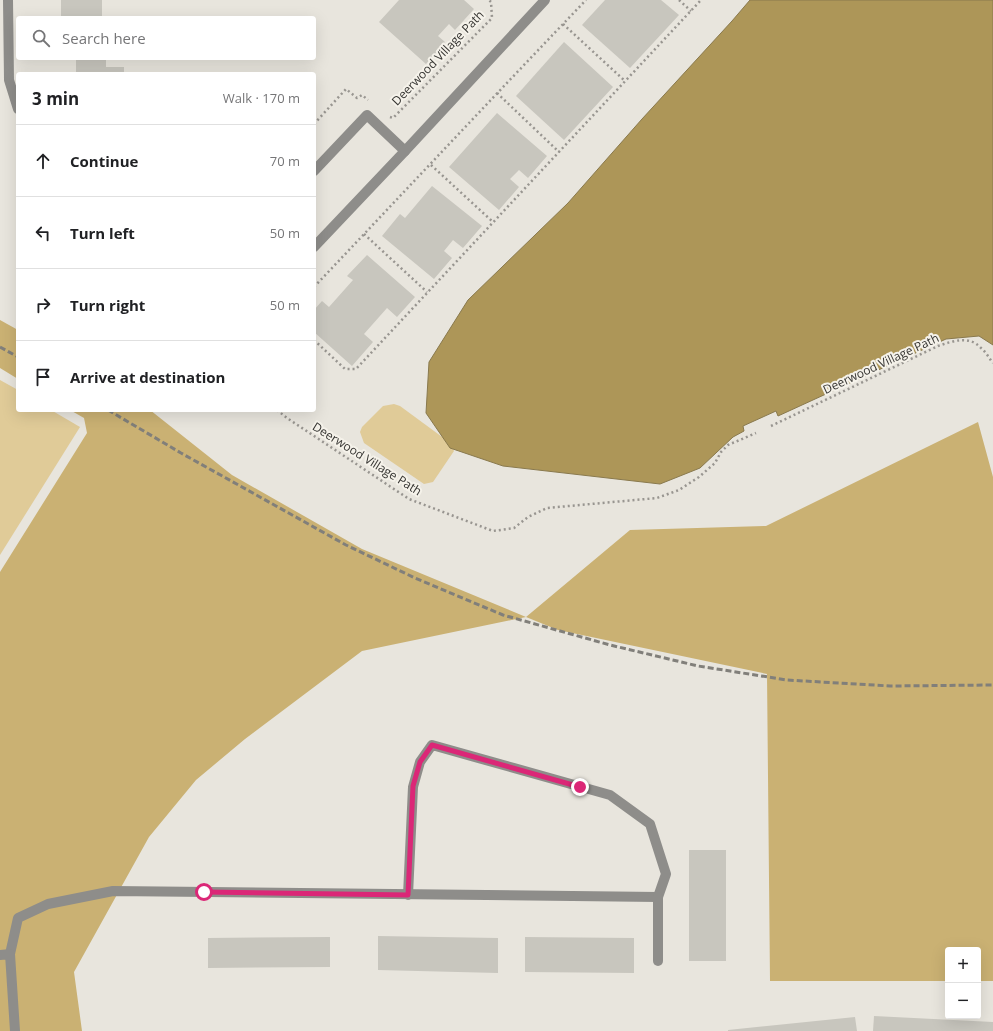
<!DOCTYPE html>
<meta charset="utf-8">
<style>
body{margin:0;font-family:"Open Sans",sans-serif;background:#f2f2f2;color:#202124}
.controls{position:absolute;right:12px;bottom:12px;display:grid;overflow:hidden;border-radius:4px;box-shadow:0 4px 16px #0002}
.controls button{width:36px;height:36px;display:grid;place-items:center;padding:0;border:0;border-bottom:1px solid #e0e0e0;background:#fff;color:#202124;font:20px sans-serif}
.stop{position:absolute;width:12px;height:12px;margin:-9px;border:3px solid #db2777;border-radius:50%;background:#fff}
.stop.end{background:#db2777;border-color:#fff;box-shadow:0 1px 4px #0008}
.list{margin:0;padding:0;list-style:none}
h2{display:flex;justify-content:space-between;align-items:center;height:52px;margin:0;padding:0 16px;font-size:17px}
h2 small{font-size:13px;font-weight:400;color:#757577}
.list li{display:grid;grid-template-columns:26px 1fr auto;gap:12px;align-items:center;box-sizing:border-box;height:72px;padding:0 16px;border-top:1px solid #e0e0e0}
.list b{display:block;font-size:15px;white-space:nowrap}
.list em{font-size:13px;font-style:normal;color:#757577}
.icon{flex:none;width:22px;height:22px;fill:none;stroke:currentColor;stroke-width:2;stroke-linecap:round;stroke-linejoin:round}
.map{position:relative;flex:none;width:993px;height:1031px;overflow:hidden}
.search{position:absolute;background:#fff;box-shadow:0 4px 16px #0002;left:16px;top:16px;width:300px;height:44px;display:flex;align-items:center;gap:10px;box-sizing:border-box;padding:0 14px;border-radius:4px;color:#757577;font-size:15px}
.panel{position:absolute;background:#fff;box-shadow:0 4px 16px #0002;left:16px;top:72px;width:300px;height:340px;border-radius:4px}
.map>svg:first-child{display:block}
.green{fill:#e0cb98}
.forest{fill:#cab173}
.water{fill:#ad9658;stroke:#89794d}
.building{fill:#c8c6be}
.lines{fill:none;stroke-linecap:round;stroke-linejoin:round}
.path{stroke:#989590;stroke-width:2.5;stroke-dasharray:2 3;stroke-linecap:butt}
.minor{stroke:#8e8d8a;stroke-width:10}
.rail{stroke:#817f7a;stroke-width:3;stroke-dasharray:6 3;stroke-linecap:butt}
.route{stroke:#db2777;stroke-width:5}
.labels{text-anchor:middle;stroke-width:4;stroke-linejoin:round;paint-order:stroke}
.street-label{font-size:12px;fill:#363532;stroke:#f5f2ea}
</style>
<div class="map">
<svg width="993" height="1031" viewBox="0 0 993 1031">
<rect width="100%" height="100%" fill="#e8e5dd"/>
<g class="green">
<polygon points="0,380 18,390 18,410 51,410 80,427 0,555"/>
<polygon points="394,404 400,406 449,442 454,451 433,482 424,484 364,443 360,432 362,427 383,406"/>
</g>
<g class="forest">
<polygon points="0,320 18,330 18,379 0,368"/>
<polygon points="70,410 150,410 232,475 362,549 526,617 630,530 766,526 978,422 993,477 993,981 978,981 978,950 948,950 948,981 770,981 767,674 558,630 526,617 362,651 245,739 196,780 149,837 74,972 82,1031 0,1031 0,572 87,433 84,418"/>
</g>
<polygon class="water" points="750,0 993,0 993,345 979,336 946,339 778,416 776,411 743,426 744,431 733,437 700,468 660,484 503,466 450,448 426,413 429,362 468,300 568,203 642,119 732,21"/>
<g class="building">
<rect x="61" y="0" width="41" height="16"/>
<polygon points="399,0 464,0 474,9 455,30 449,24 438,36 445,42 426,64 379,22"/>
<polygon points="605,0 661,0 679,15 630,68 582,25"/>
<polygon points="564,42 613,87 564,140 516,96"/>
<polygon points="76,58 106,58 106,67 124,67 124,74 76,74"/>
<polygon points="497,113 547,156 528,178 519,170 510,179 519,187 499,210 449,167"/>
<polygon points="432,186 482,226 463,248 453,240 444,251 452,258 434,279 382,236 400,214 405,218"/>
<polygon points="367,255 415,297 397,317 387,308 364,334 373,342 352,366 314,332 314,310 322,301 329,307 353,280 347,276"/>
<rect x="689" y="850" width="37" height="111"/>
<polygon points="378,936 498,938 498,973 378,970"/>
<polygon points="330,937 330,967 208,968 208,938"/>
<polygon points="525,937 634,938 634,973 525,972"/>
<polygon points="874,1016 993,1022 993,1031 873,1031"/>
<polygon points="855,1017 857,1031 728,1031 728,1030"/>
</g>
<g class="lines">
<g class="path">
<polyline points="679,0 691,11"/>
<polyline points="563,24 625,81"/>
<polyline points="497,93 559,152"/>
<polyline points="390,117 393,118 492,18 491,2 489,0"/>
<polyline points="314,124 346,89 357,98 362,95 368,100"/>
<polyline points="431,165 493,222"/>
<polyline points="364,234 427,292"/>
<path d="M 314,287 C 405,191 495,95 586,0"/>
<polyline points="314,340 345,369 356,369 701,0"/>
<polyline points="277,410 287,418 409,499 493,531 514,528 528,517 547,508 657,498 679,490 699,477 715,463 721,452 728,445 756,433"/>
<path d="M 771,426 L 938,346 C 953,341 969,335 981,348 C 986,352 989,358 993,363"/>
</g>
<g class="minor">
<polyline points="8,0 9,80 18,109"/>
<polyline points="314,171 367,115 405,151"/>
<polyline points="314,247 405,151 545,0"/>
<polyline points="10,954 18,918 48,904 113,891 658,897 666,874 650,824 610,795 432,745 420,762 413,787 408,895"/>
<polyline points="0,955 10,954 15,1031"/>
<polyline points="658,961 658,897"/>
</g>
<g class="rail">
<polyline points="0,347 18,357"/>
<polyline points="108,410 181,453 346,545 415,578 503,615 610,645 698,666 787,680 890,686 993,685"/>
</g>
</g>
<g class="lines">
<polyline class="route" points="204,892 408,895 413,786 420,762 432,745 580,787"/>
</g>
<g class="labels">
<g class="street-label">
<text transform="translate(438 58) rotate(-46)" y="4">Deerwood Village Path</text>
<text transform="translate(881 364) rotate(-25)" y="4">Deerwood Village Path</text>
<text transform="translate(367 459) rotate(32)" y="4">Deerwood Village Path</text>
</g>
</g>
</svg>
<div class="controls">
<button>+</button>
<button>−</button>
</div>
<div class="stop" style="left:204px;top:892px"></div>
<div class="stop end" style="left:580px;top:787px"></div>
<div class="search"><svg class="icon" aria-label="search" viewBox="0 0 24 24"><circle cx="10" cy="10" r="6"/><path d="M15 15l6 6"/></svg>Search here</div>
<section class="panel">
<h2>3 min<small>Walk · 170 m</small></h2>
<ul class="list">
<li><svg class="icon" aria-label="ahead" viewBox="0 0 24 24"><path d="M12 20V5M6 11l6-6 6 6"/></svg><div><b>Continue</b></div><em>70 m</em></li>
<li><svg class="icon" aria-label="left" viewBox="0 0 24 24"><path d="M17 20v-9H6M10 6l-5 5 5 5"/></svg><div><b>Turn left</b></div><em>50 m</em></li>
<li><svg class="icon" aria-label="right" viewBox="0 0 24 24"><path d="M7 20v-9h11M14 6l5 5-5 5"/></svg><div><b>Turn right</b></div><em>50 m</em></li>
<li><svg class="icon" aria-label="arrive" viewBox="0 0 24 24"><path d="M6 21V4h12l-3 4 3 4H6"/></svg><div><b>Arrive at destination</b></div></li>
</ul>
</section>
</div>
